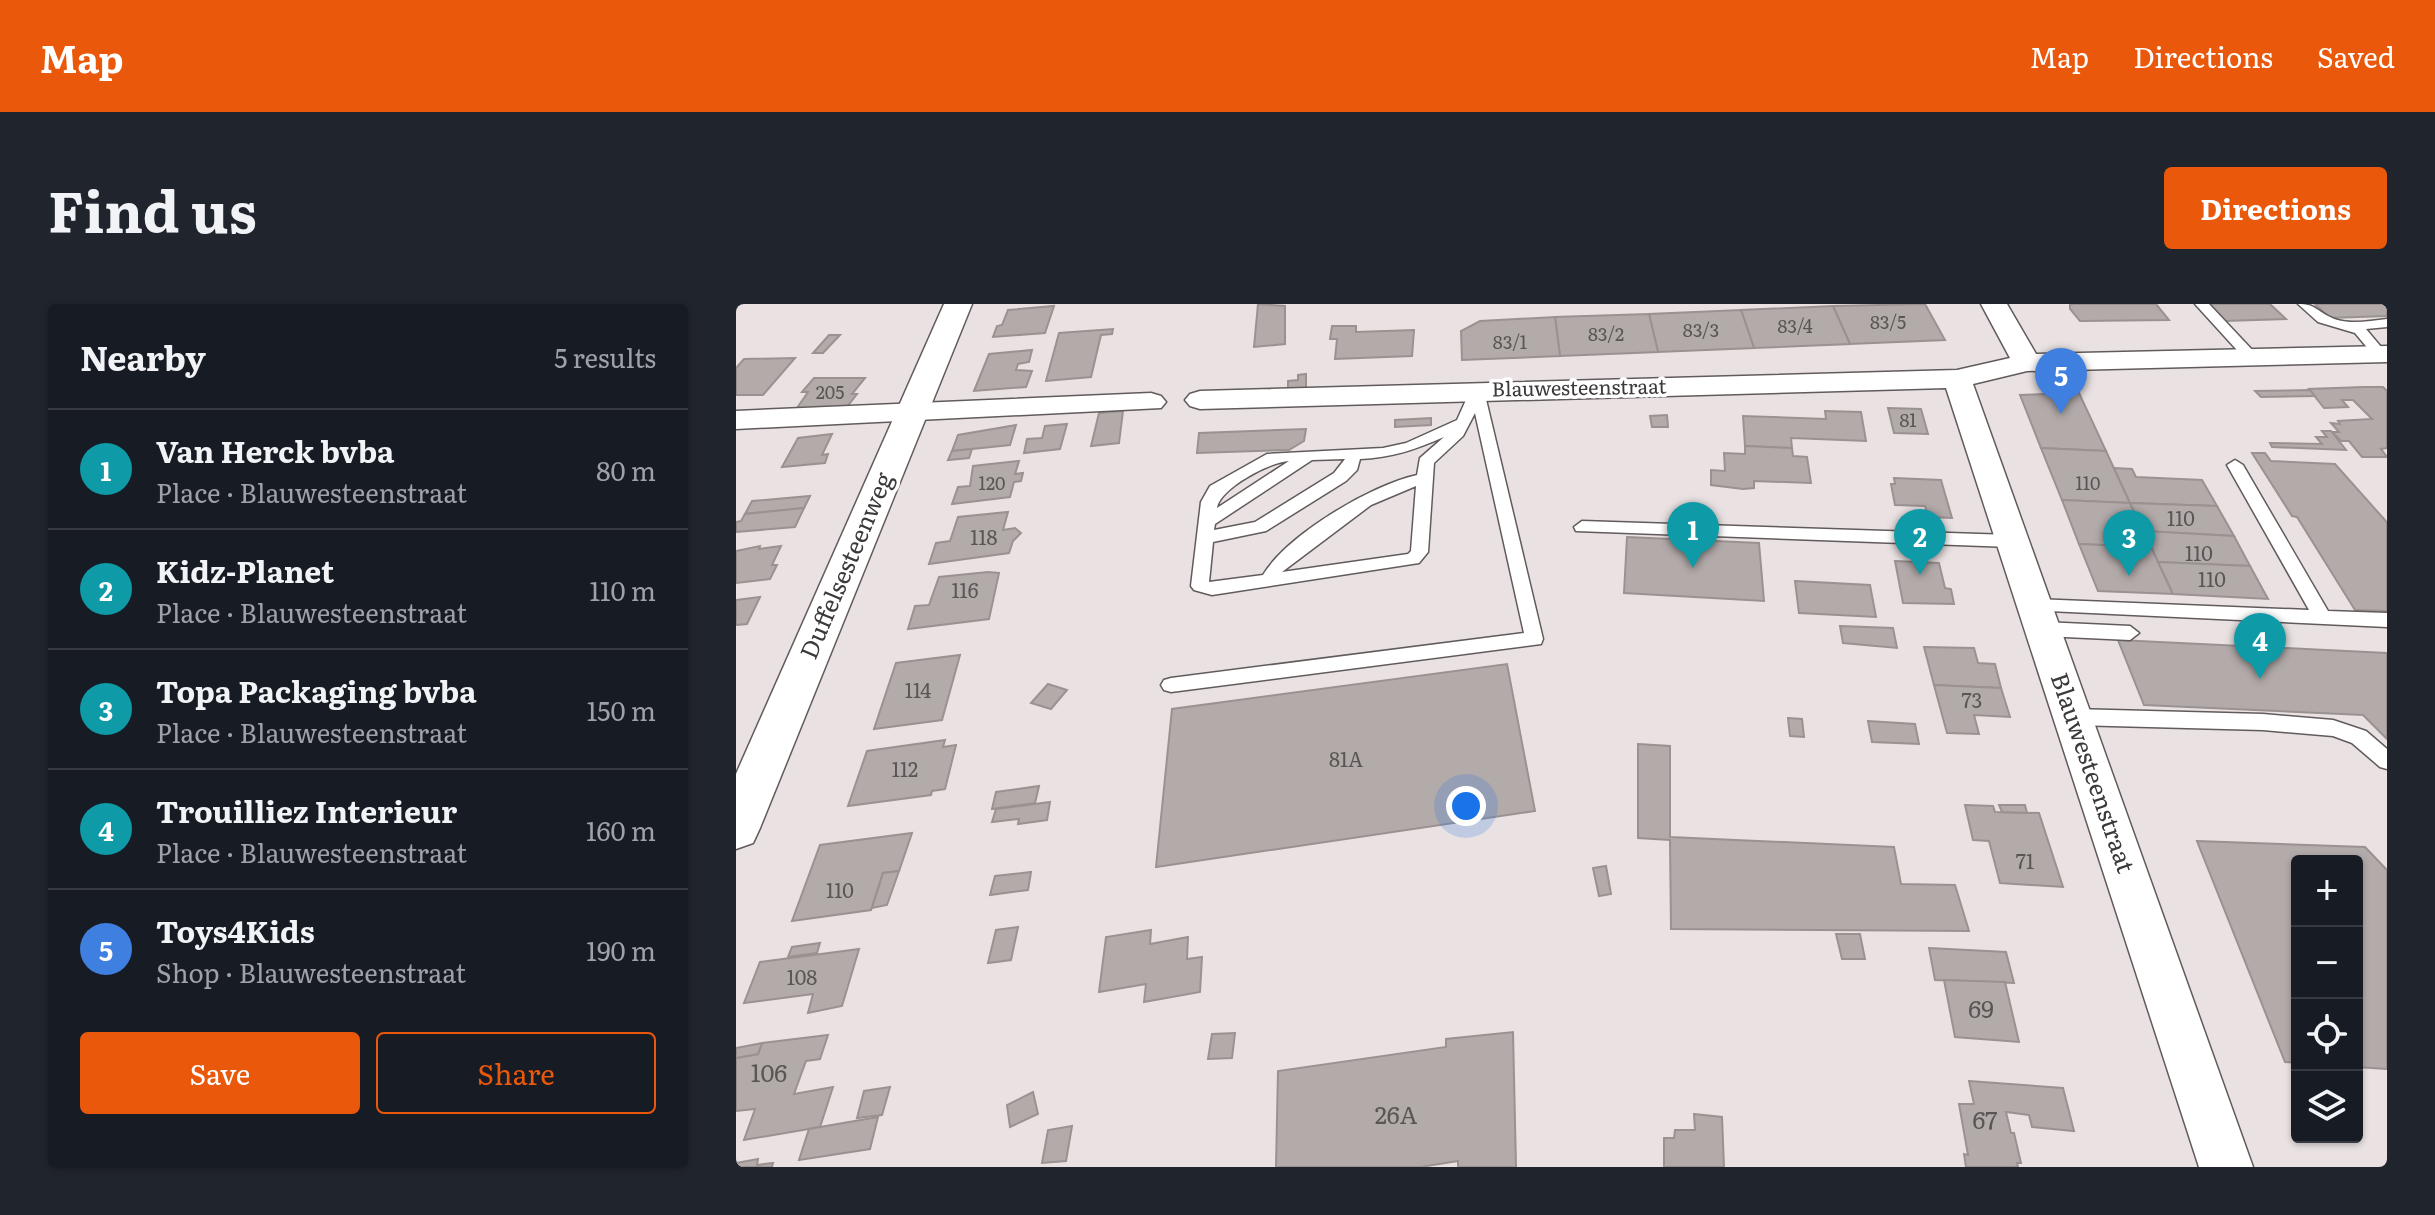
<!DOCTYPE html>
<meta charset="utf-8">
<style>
body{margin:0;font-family:Literata,serif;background:#20242c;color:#f1f3f6}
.controls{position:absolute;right:24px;bottom:24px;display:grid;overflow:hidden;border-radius:8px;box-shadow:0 2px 6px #0004}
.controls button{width:72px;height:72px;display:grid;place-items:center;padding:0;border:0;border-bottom:2px solid #363941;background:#171b24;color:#f1f3f6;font:40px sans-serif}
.you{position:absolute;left:730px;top:502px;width:28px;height:28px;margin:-20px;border:6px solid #fff;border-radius:50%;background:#1a73e8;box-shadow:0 0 0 12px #1a73e833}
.badge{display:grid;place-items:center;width:52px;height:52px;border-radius:50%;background:#ea580c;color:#fff;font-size:26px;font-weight:700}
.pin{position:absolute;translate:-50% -66px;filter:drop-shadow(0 2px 4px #0008)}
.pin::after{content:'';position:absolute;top:42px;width:28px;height:24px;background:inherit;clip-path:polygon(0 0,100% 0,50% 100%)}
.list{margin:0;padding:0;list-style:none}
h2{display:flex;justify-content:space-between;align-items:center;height:104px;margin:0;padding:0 32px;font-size:34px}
h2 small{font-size:26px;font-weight:400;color:#9ea1a6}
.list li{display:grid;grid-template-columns:52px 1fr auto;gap:24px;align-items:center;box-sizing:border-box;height:120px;padding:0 32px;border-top:2px solid #363941}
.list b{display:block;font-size:30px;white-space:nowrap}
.list p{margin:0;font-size:26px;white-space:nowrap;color:#9ea1a6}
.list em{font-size:26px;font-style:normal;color:#9ea1a6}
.actions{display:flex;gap:16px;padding:24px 32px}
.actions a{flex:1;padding:18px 0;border:2px solid #ea580c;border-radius:8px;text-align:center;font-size:28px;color:#ea580c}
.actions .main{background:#ea580c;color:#fff}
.icon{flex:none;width:44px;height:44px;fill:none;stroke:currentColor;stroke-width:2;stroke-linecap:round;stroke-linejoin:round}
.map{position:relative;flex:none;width:1651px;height:863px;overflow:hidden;border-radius:8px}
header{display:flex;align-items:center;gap:48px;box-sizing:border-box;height:112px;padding:0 40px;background:#ea580c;color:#fff}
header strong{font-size:38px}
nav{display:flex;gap:44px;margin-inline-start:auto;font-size:28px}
.intro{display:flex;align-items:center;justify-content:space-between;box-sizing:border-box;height:192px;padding:0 48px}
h1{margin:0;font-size:56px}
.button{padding:20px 36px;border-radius:8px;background:#ea580c;color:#fff;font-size:28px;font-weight:700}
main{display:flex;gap:48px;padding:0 48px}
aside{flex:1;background:#171b24;border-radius:8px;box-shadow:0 2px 6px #0004}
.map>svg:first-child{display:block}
.building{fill:#b3abaa;stroke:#9a9291;stroke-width:2}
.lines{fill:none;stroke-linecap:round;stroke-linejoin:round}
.lane-casing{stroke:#625b5b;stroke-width:3}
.street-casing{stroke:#625b5b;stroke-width:3}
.secondary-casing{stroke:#625b5b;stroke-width:3}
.lane{fill:#fff;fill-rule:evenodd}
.street{fill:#fff;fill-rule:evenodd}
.secondary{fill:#fff;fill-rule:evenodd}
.labels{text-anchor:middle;stroke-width:7;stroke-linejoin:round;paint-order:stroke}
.far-number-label{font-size:18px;fill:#5a5655}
.far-street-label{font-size:20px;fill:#3c3939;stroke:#fff}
.number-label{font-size:20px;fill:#5a5655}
.street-label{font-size:24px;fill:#3c3939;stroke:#fff}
.near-number-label{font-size:24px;fill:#5a5655}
</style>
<header>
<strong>Map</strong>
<nav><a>Map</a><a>Directions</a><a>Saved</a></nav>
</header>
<div class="intro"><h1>Find us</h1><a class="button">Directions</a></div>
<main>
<aside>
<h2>Nearby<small>5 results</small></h2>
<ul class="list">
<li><span class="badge" style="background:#0f9aa8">1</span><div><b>Van Herck bvba</b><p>Place · Blauwesteenstraat</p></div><em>80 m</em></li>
<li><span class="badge" style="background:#0f9aa8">2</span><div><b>Kidz-Planet</b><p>Place · Blauwesteenstraat</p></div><em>110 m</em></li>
<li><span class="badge" style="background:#0f9aa8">3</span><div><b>Topa Packaging bvba</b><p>Place · Blauwesteenstraat</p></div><em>150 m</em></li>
<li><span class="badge" style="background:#0f9aa8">4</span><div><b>Trouilliez Interieur</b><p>Place · Blauwesteenstraat</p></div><em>160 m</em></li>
<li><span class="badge" style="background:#3f7fe0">5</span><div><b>Toys4Kids</b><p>Shop · Blauwesteenstraat</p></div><em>190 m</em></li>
</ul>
<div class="actions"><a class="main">Save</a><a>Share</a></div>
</aside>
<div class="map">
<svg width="1651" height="863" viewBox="0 0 1651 863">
<rect width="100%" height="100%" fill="#eae2e2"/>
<g class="building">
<polygon points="522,0 549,2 549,40 518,43"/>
<polygon points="1189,0 1209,36 1114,40 1097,2"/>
<polygon points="1334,0 1420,0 1433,16 1344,17 1334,5"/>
<polygon points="1473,0 1534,0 1550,15 1489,17"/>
<polygon points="1579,0 1651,0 1651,12 1594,14"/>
<polygon points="318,2 309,29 257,33 261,22 266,21 272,6"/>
<polygon points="1097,2 1114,40 1018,44 1005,6"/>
<polygon points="1005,6 1018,44 922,48 913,10"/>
<polygon points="913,10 922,48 824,52 819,13"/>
<polygon points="819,13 824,52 726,56 725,27 744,17"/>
<polygon points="596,22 620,22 620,28 678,26 676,52 599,55 601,35 594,35"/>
<polygon points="377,25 376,30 365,31 355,73 310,77 323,29"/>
<polygon points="93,31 104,31 87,49 77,49"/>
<polygon points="296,46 293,58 282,60 280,66 296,67 290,83 238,87 253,50"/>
<polygon points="59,54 27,91 0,91 0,64 8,55"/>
<polygon points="570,70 570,84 552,85 552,77 562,76 562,71"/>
<polygon points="78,74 129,74 116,90 121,90 110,104 61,104 72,88 66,88"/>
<polygon points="1628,83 1647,83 1651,87 1651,144 1645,145 1651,153 1626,153 1613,137 1605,137 1596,128 1603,128 1595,119 1604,120 1602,117 1636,115 1617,96 1606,96 1612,103 1588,104 1573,85"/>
<polygon points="1574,86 1579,92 1525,93 1519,87"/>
<polygon points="1343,89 1370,147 1305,144 1284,91"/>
<polygon points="1152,104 1185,105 1192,130 1158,129"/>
<polygon points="387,107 383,139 355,142 363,109"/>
<polygon points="1089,107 1125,108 1130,137 1055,134 1056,144 1009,142 1007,112 1090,115"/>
<polygon points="931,111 932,123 916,123 914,112"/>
<polygon points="695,114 695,121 659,123 659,116"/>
<polygon points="331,120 324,145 288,149 291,135 306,134 309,122"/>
<polygon points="280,121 274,141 216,147 222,131"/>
<polygon points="570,125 568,137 553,146 461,149 463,129"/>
<polygon points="1586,127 1595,127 1610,146 1536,143 1534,139 1586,140 1580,133 1591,133"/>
<polygon points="96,130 86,151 92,150 89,159 46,163 62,134"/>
<polygon points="1009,142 1056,144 1057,152 1071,153 1075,179 1018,177 1018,184 1007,185 975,181 975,166 989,167 988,149 1009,150"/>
<polygon points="1305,144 1370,147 1394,199 1326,196"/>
<polygon points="236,145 233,154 212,156 216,147"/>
<polygon points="1516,149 1529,149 1535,157 1599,160 1648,215 1651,219 1651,307 1619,306 1561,213 1556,212"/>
<polygon points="283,157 279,170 287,169 285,177 278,178 274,193 216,200 222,183 234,182 237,162"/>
<polygon points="1378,164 1396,165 1400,173 1466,176 1481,202 1394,199"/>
<polygon points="1158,174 1205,176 1216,214 1192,213 1189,202 1159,201 1155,180 1159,180"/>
<polygon points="74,192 68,204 9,210 16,197"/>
<polygon points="1326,196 1394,199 1415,243 1343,240"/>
<polygon points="1394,199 1481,202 1498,232 1408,227"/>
<polygon points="68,204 59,223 0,228 0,218 5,217 9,210"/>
<polygon points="272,208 267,226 279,224 285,229 277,237 273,249 193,260 200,239 214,237 222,213"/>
<polygon points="1408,227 1498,232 1514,262 1422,258"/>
<polygon points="891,233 1023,239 1028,297 888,289"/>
<polygon points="1343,240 1415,243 1437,290 1362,287"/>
<polygon points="24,242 23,245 45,242 36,261 41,261 34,275 0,279 0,247"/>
<polygon points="1159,257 1203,259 1209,284 1215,285 1218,300 1167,299"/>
<polygon points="1422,258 1514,262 1532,295 1437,290"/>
<polygon points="252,268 263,269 253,315 172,325 179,302 193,301 203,273"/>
<polygon points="1059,277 1134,281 1140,313 1063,309"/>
<polygon points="24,293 11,320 0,321 0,296"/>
<polygon points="1104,322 1157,324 1161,344 1107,339"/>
<polygon points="1382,336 1651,349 1651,435 1627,411 1408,401"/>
<polygon points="1188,343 1238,344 1242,359 1259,360 1265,384 1198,381"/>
<polygon points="224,351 206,416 138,425 160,359"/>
<polygon points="771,360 799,507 420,563 436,405"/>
<polygon points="312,380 331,386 315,405 295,399"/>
<polygon points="1198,381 1265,384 1274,413 1238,411 1243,430 1211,429"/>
<polygon points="1052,414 1066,415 1068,433 1054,432"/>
<polygon points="1132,417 1179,420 1183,440 1136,438"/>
<polygon points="209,436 207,443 220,441 209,485 196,487 195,491 112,502 131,447"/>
<polygon points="902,440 934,442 934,533 1158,543 1165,580 1219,581 1233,627 935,625 934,536 902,534"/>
<polygon points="303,482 299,499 256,505 260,488"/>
<polygon points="314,498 311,516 282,520 283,515 256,518 260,505"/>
<polygon points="1229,501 1257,502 1259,508 1303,509 1327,583 1264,579 1253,537 1237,536"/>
<polygon points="1263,501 1289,501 1291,509 1266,508"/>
<polygon points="176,529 163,567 147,569 135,606 56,617 84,541"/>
<polygon points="1461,537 1629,543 1651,566 1651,765 1621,763 1621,557 1561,557 1561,759 1549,758"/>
<polygon points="870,562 875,590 863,592 857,564"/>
<polygon points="163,567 151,601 136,604 147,569"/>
<polygon points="295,568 292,586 254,591 259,572"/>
<polygon points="282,623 275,656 252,659 260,626"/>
<polygon points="415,626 414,640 452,633 451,655 466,653 464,688 408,698 410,680 363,688 370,633"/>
<polygon points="1100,630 1124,630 1129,655 1106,655"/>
<polygon points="84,639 81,649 52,653 56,643"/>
<polygon points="1193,644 1270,648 1278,679 1199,676"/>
<polygon points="123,645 106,702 72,709 77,690 8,699 24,658"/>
<polygon points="1208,676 1269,678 1283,738 1219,733"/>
<polygon points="777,728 780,863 722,863 722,857 685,863 540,863 542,767 710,743 710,735"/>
<polygon points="499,729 496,754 472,755 476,730"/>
<polygon points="92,731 84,755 70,757 58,790 97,783 84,823 8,836 19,805 0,807 0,754 22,750 26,739"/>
<polygon points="26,739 22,750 0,754 0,744"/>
<polygon points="1233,777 1327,784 1338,827 1296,823 1293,811 1270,808 1275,829 1278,829 1285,859 1281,859 1282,863 1230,863 1228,850 1232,851 1223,800 1238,800"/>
<polygon points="154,783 146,811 121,814 128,787"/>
<polygon points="297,788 302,810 274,823 271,801"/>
<polygon points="958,810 986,813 988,863 928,863 928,834 938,834 939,826 959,826"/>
<polygon points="142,813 134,845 63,856 73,825"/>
<polygon points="336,822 330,857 306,859 312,826"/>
<polygon points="22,855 21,861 37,859 36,863 0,863 0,859"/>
</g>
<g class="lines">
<defs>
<g id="lane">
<polygon points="1459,0 1473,0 1520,50 1520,56 1510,56"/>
<path d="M 1562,0 C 1578,0 1579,5 1592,12 C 1610,22 1631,17 1651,15 L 1651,23 L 1630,25 L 1651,50 L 1639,53 L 1619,29 L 1582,18 Z"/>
<path d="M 741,83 L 748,87 L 807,335 L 805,340 L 435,388 L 428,386 L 425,381 L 428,376 L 435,374 L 788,329 L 739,109 L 727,132 L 698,159 L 692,248 L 683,259 L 476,291 L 458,286 L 455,282 L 465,198 L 474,182 L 531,150 L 647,144 L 670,139 L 721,116 L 734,87 ZM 708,133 L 684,154 L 681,171 C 635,181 551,231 527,271 L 473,278 L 477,238 L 530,227 L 610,177 L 621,166 L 624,155 C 655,154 681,145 708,133 ZM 609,155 L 598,169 L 519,218 L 478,226 L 479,220 L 576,156 ZM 553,157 L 481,204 C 484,184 534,158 553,157 ZM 680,182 L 675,247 L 672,250 L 546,268 L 635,201 Z"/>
<polygon points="1499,156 1507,161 1592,307 1651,309 1651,323 1293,306 1290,301 1293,296 1299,295 1573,306 1491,161"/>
<polygon points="846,217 1275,231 1283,237 1275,243 840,227 838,223"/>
<polygon points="1307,318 1394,322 1403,329 1394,336 1307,332 1298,325"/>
<polygon points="1337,405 1527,410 1597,416 1630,427 1651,445 1651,465 1644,463 1616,439 1597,432 1527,426 1337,421 1330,419 1327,413 1330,407"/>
</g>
<g id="street">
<polygon points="1245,0 1271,0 1300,50 1651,42 1651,58 1291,67 1237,80 1517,863 1463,863 1210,84 464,105 454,102 449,96 454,90 464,87 1221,66 1274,54"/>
<polygon points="415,89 425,92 430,98 425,104 0,125 0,107"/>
</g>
<polygon id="secondary" points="208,0 236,0 24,524 17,539 0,545 0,470"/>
</defs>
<use href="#lane" class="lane-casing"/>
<use href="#street" class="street-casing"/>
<use href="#secondary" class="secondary-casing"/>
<use href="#lane" class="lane"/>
<use href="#street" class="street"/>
<use href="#secondary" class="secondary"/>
</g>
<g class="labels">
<g class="far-number-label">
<text x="1152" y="25">83/5</text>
<text x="1059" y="29">83/4</text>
<text x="965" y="33">83/3</text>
<text x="870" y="37">83/2</text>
<text x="774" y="45">83/1</text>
<text x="94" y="95">205</text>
<text x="1172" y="123">81</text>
<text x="256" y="186">120</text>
<text x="1352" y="186">110</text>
</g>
<g class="far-street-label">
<text transform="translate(843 84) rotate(-1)" y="7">Blauwesteenstraat</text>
</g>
<g class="number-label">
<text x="1445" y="222">110</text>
<text x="248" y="241">118</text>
<text x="1463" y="257">110</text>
<text x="1476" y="283">110</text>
<text x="229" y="294">116</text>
<text x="182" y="394">114</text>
<text x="1236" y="404">73</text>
<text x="610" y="463">81A</text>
<text x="169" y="473">112</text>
<text x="1289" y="565">71</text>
<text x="104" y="594">110</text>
<text x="66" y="681">108</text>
</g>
<g class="street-label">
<text transform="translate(111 262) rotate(-67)" y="8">Duffelsesteenweg</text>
<text transform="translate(1356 469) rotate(71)" y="8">Blauwesteenstraat</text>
</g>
<g class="near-number-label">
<text x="1245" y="714">69</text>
<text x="33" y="778">106</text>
<text x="660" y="820">26A</text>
<text x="1249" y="825">67</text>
</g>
</g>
</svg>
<div class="controls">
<button>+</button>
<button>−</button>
<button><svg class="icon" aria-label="locate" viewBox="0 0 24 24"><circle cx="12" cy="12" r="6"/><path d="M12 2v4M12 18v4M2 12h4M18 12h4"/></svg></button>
<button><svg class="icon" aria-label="layers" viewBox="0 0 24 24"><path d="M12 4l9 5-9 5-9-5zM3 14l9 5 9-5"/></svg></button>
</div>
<div class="you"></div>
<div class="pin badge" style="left:957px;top:264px;background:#0f9aa8">1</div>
<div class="pin badge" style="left:1184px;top:271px;background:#0f9aa8">2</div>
<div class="pin badge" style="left:1393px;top:272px;background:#0f9aa8">3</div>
<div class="pin badge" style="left:1524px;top:375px;background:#0f9aa8">4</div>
<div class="pin badge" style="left:1325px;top:110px;background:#3f7fe0">5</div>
</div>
</main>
